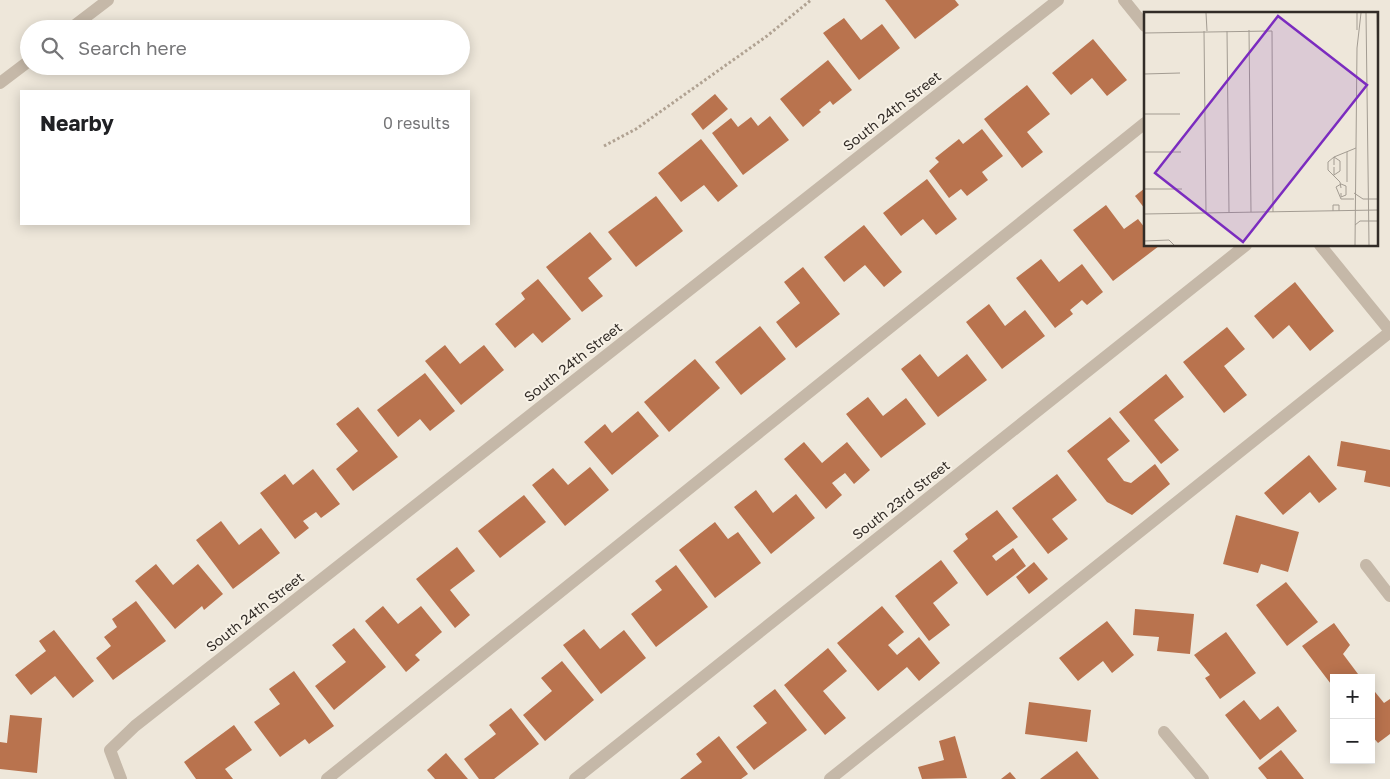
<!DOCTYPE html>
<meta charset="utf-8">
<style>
body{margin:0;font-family:"Golos Text",sans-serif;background:#f6f6f6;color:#202124}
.controls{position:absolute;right:15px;bottom:15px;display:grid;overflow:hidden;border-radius:0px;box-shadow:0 2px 12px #0003}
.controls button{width:45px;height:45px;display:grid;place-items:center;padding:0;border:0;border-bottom:1px solid #e0e0e0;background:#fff;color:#202124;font:25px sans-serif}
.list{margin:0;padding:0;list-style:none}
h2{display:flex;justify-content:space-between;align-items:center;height:65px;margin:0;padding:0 20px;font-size:21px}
h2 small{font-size:16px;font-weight:400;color:#757577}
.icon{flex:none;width:28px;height:28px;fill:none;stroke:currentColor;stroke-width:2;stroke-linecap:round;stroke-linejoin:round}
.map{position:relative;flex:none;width:1390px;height:779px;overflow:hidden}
.search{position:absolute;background:#fff;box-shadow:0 2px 12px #0003;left:20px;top:20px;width:450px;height:55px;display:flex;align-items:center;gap:12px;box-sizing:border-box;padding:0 18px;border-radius:28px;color:#757577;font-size:19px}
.panel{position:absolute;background:#fff;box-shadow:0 2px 12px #0003;left:20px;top:90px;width:450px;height:135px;border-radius:0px}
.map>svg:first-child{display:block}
.building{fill:#b9734e}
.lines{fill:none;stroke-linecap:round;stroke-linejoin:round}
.path{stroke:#b0a292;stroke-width:3;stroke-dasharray:2.5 2.5;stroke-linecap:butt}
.minor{stroke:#c5b8a8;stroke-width:12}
.labels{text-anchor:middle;stroke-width:4;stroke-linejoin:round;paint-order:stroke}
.street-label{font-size:14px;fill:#322c27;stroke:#f7f1e6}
.inset-road{fill:none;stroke:#a39c92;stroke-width:1}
.view{fill:#7b2cbf;fill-opacity:0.15;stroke:#7b2cbf;stroke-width:2.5}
.inset-edge{fill:none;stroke:#322c27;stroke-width:2.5}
</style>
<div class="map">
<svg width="1390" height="779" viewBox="0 0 1390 779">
<rect width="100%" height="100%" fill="#eee7da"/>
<g class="building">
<polygon points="885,0 955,0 959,5 915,39"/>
<polygon points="844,18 861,40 882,24 900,48 859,80 823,33"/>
<polygon points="1093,39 1127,80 1107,96 1092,78 1071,95 1052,73"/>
<polygon points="828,60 852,90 833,105 830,101 819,110 821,112 803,127 780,99"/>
<polygon points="1027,85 1050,114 1027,132 1043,152 1022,168 984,119"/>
<polygon points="715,94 728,109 703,130 691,114"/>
<polygon points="770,116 789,140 743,175 712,133 731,118 738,127 751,117 758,126"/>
<polygon points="982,129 1003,156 982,172 988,180 967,196 961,189 949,198 929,171 939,162 935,158 959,139 963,144"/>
<polygon points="701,139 738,186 718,202 704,185 681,202 658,173"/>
<polygon points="927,179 957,219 936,235 923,219 901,236 883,213"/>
<polygon points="1145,188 1145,209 1135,196"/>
<polygon points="656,196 683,231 636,267 608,232"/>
<polygon points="1106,205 1124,229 1138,219 1145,228 1145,245 1158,245 1159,246 1113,281 1073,230"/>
<polygon points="864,225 902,272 884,287 865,265 844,282 824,257"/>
<polygon points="590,232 612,259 588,278 603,296 582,312 546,267"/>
<polygon points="1041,259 1059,282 1082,264 1103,292 1087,305 1082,300 1070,310 1073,314 1055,328 1016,278"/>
<polygon points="803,267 840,314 796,348 776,322 800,303 784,282"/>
<polygon points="538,279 571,319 542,343 533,333 515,348 495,324 525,299 521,293"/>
<polygon points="1295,282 1334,331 1310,351 1289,325 1273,339 1254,316"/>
<polygon points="989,304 1005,326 1025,310 1045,336 1002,369 966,322"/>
<polygon points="760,326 786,359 741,395 715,362"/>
<polygon points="1227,327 1245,349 1224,366 1247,395 1224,413 1183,362"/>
<polygon points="445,345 460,364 484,345 504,370 461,405 425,361"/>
<polygon points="920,354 938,377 967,354 987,380 938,417 901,369"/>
<polygon points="695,359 720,388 669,432 644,402"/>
<polygon points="425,373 455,411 430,431 420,419 398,437 377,410"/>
<polygon points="1166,374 1184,397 1154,420 1179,450 1161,464 1119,412"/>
<polygon points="868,397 883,416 906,398 926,424 881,458 846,414"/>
<polygon points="358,407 398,457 353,491 336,469 358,451 336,424"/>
<polygon points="638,411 659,436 612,475 584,442 605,424 612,433"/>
<polygon points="1110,417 1130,441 1107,459 1124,481 1131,483 1155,464 1170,484 1132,515 1107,502 1067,451"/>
<polygon points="1341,441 1390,450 1390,487 1364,482 1366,471 1337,466"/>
<polygon points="804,442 822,463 847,442 870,470 854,484 845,473 832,483 842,495 826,509 784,459"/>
<polygon points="1309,455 1337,489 1319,503 1310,492 1283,515 1264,493"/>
<polygon points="590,467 609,490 565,526 532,485 553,468 568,485"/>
<polygon points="313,469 340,504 321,518 316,512 303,521 309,528 295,539 260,493 285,474 293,485"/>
<polygon points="1057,474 1077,500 1052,519 1068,539 1048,554 1012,508"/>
<polygon points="756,490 773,513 796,494 815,518 771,554 734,507"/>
<polygon points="524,495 546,522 500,558 478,531"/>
<polygon points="997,510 1018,537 992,556 996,561 1013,548 1026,566 987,596 953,551 968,539 965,534"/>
<polygon points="1236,515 1299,532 1288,572 1261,564 1258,573 1223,564"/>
<polygon points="221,521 239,545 261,528 280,553 233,589 196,540"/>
<polygon points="715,522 728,539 738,532 761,563 715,598 679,550"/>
<polygon points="457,547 475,571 450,590 470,615 455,628 416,579"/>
<polygon points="941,560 958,583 933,603 950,625 929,641 895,596"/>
<polygon points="1034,562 1048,579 1029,594 1016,577"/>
<polygon points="156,564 173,585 198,564 223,594 204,610 202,606 175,629 135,581"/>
<polygon points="676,565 708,607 656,647 631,614 662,590 655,581"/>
<polygon points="1286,582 1318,622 1287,646 1256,605"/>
<polygon points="136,601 166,641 113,680 96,658 111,646 104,637 117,627 112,619"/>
<polygon points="383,606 398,624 421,606 442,632 415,655 420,660 406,672 365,621"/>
<polygon points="882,606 904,632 888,645 897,655 919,637 940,663 919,681 907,667 878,691 837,643"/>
<polygon points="1135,609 1194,614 1190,654 1157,651 1159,637 1133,635"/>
<polygon points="1107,621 1134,655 1112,673 1103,661 1078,681 1059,658"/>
<polygon points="1334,623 1350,645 1343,654 1361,678 1334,678 1334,688 1302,646"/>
<polygon points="354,628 386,667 334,710 315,686 346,662 332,645"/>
<polygon points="584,629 600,649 624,630 646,658 601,694 563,645"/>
<polygon points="54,630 94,681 73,698 55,676 31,695 15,675 46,651 39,641"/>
<polygon points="1226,632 1256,673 1220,699 1205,678 1210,675 1194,655"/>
<polygon points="828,648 847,671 823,691 846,718 825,735 784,685"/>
<polygon points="562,661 594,700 545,741 523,715 552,691 541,678"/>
<polygon points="294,671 334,726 309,744 305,739 280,757 254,722 280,704 269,689"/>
<polygon points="1371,687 1384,703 1390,699 1390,734 1378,743 1371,735"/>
<polygon points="775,689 807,730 754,770 736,747 767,723 753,706"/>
<polygon points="1244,700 1260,720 1278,706 1297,731 1260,760 1225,715"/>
<polygon points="1029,702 1091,710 1087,742 1025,734"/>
<polygon points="511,708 539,744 494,779 479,779 464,759 496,734 489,725"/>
<polygon points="10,715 42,718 37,773 0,769 0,742 7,743"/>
<polygon points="234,725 252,750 225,769 233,779 196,779 184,762"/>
<polygon points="719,736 748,774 741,779 680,779 702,762 696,754"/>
<polygon points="955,736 967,778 922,779 918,767 944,760 939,741"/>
<polygon points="1281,750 1304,779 1267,779 1258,768"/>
<polygon points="1077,751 1099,779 1040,779"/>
<polygon points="446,753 468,779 435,779 427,770"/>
<polygon points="1010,772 1016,779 1001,779"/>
</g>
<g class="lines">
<polyline class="path" points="604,146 636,129 767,36 811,0"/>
<g class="minor">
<polyline points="1124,0 1145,26"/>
<polyline points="70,29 108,0"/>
<polyline points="0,83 29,61"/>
<polyline points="1320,245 1390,331"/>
<polyline points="1366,565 1390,596"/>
<polyline points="1164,732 1203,779"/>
<polyline points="121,779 110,750 135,726 1058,0"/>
<polyline points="327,779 1145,123"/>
<polyline points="575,779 1246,245"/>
<polyline points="830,779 1390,332"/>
</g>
</g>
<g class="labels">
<g class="street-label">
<text transform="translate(892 111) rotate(-38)" y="5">South 24th Street</text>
<text transform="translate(573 362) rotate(-38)" y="5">South 24th Street</text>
<text transform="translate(901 500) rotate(-38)" y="5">South 23rd Street</text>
<text transform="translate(255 612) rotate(-38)" y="5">South 24th Street</text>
</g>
</g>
<g transform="translate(1144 12)">
<rect width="234" height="234" fill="#eee7da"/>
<path class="inset-road" d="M 62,1 L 63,19M 213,1 L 213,18M 222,1 L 225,233M 233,1 L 234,58M 105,18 L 107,200M 60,19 L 62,201M 83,19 L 85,200M 0,21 L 128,19 L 129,200M 213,36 L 217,1M 0,62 L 36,61M 0,102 L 36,102M 0,140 L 37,140M 203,140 L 203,170M 190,153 L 190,145 L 212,136M 190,155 L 190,163 L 196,159 L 196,149 L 190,145 L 184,150 L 184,158 L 196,170 L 197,176M 0,177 L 38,177M 197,181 L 197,185 L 202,183 L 202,174 L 197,172 L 192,175 L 197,187 L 210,187M 210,181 L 219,187 L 234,187M 189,199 L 189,193 L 195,193 L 195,199M 0,202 L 234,198M 211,213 L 216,209 L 234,209M 0,229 L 25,228 L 30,233M 211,233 L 213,36"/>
<path class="view" d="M 134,4 L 223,73 L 99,230 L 11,161 Z"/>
<rect width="234" height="234" class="inset-edge"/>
</g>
</svg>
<div class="controls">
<button>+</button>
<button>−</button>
</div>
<div class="search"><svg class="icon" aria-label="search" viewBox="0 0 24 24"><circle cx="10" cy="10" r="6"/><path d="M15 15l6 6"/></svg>Search here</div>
<section class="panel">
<h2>Nearby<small>0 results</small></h2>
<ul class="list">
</ul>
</section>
</div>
